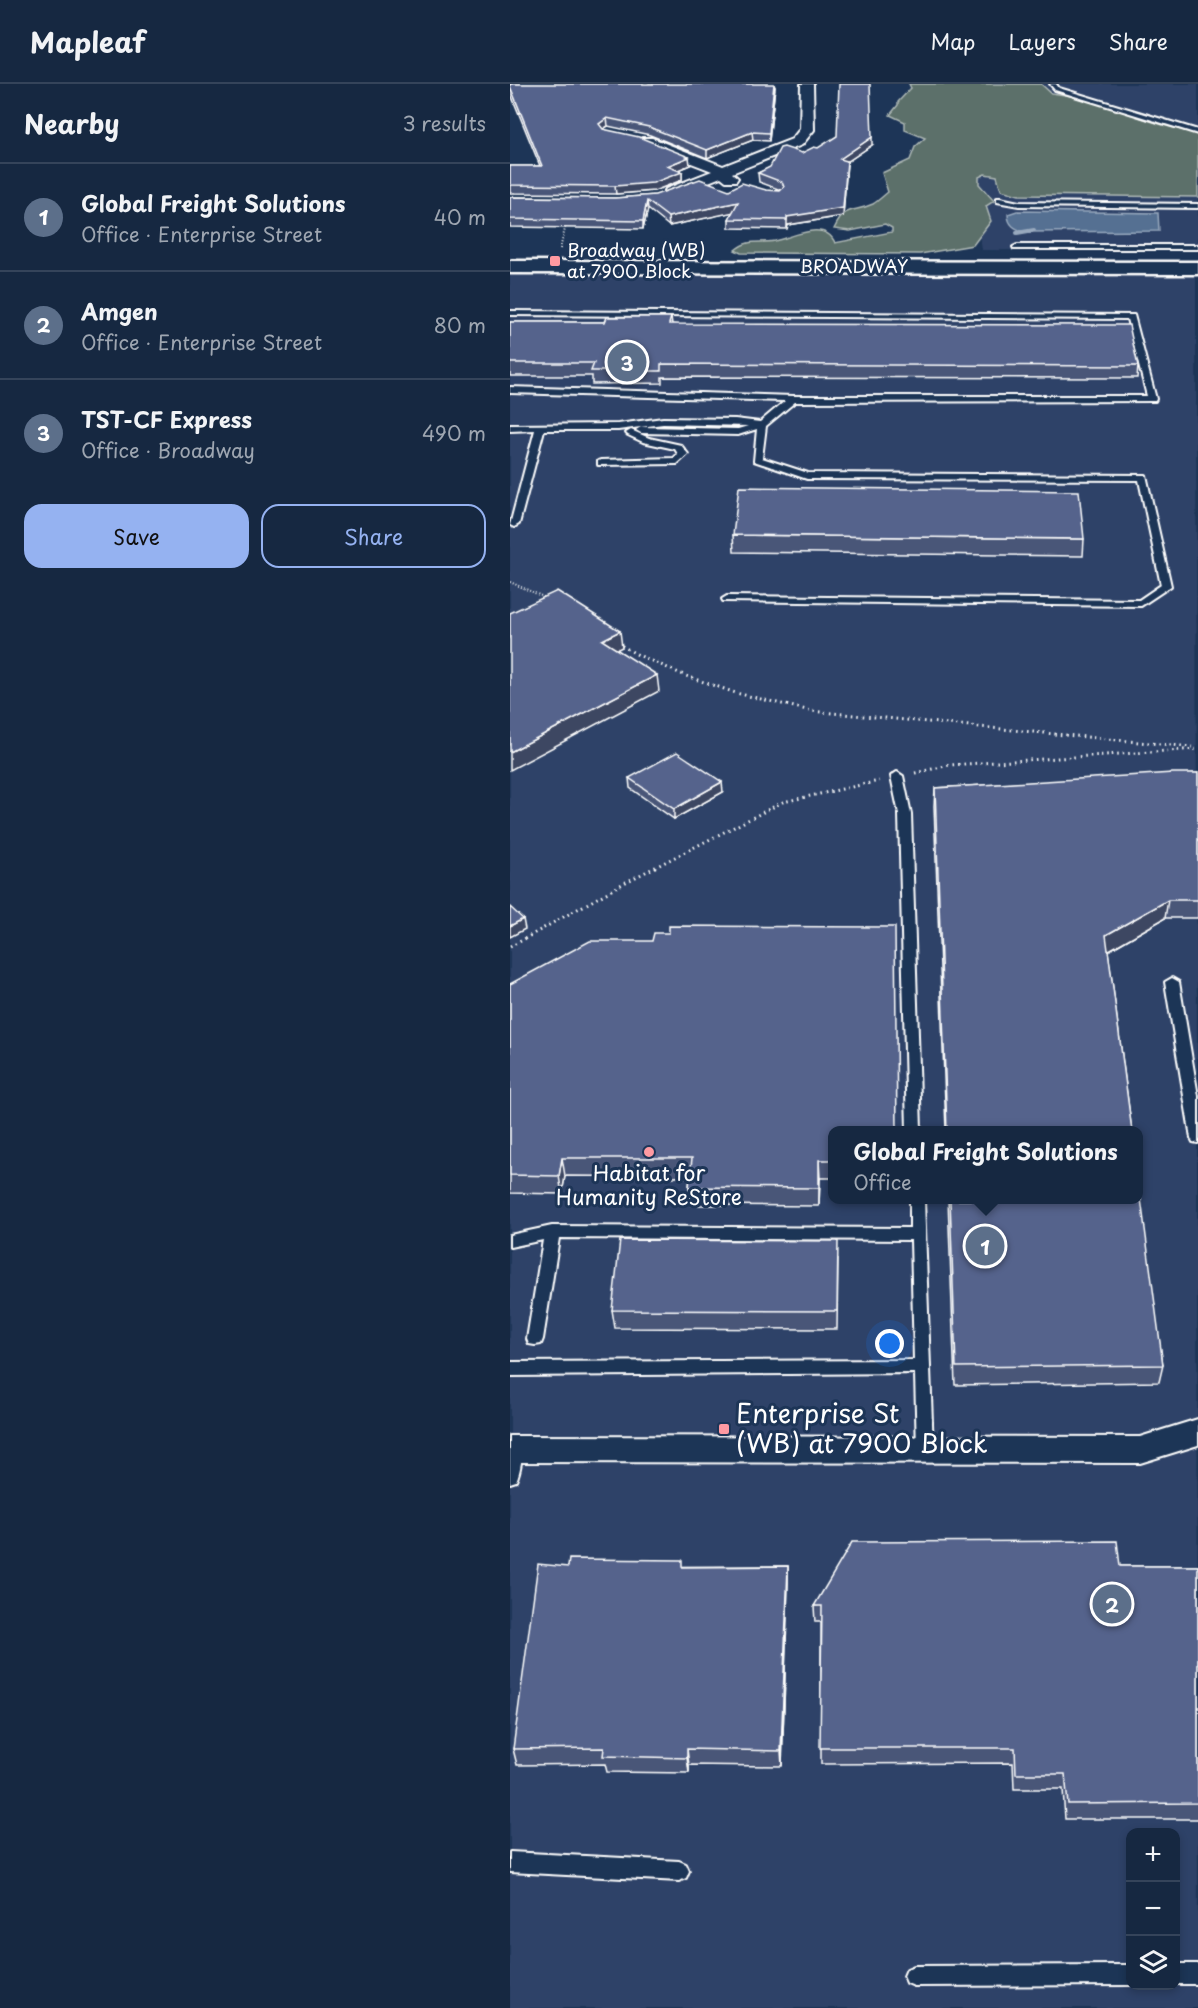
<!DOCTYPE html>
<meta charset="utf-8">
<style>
body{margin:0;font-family:"Playpen Sans",sans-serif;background:#1f3048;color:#f1f3f6}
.controls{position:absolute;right:18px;bottom:18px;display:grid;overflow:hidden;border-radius:12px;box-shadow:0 3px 9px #0003}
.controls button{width:54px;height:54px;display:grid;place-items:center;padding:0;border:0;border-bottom:2px solid #35445a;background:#162841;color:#f1f3f6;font:30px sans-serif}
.you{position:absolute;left:380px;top:1260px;width:21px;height:21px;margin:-15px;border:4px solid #fff;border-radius:50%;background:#1a73e8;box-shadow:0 0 0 9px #1a73e833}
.badge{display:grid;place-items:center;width:39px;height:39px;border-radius:50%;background:#95b2f1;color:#fff;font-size:20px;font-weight:700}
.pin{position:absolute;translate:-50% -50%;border:3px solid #fff;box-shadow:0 2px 6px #0006}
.popup{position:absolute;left:318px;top:1042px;width:315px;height:78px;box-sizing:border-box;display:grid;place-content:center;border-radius:12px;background:#162841;filter:drop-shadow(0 2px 4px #0005);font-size:20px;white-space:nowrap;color:#9ea6b1}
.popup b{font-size:22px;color:#f1f3f6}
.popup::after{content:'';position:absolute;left:50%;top:100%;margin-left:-12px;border:12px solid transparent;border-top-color:#162841}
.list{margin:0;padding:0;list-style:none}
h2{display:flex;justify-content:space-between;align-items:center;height:78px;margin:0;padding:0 24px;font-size:26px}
h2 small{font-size:20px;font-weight:400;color:#9ea6b1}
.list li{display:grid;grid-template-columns:39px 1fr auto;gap:18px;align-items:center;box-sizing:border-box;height:108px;padding:0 24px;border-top:2px solid #35445a}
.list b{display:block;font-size:22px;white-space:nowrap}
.list p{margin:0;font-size:20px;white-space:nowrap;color:#9ea6b1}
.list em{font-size:20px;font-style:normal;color:#9ea6b1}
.actions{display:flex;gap:12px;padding:18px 24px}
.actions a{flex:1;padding:14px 0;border:2px solid #95b2f1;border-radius:18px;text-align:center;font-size:21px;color:#95b2f1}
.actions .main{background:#95b2f1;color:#111}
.icon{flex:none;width:33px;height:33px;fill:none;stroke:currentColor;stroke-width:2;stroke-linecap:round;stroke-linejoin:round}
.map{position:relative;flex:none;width:688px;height:1924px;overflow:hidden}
header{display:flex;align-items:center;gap:36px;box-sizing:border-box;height:84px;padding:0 30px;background:#162841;border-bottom:2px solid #35445a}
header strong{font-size:28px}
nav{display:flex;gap:33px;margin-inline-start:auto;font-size:21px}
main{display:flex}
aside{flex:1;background:#162841}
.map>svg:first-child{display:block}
.built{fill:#2e4367;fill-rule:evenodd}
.green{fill:#5c706b;stroke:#aeb8b5;stroke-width:1.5}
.water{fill:#547092;stroke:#98a9be;stroke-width:1.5}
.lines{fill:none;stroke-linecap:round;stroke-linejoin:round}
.stream{stroke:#98a9be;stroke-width:4}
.lane-casing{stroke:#fff;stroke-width:4}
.street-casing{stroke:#fff;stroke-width:4}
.secondary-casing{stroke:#fff;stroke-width:5}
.path-far1{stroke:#fff;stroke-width:2;stroke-dasharray:1 2;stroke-linecap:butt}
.path{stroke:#fff;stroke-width:3;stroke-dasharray:1.5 4;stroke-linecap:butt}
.lane{fill:#1d3557;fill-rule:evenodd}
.street{fill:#1d3557;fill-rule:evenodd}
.secondary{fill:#1d3557;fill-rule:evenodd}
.wall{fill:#495678;stroke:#fff;stroke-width:1.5}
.shaded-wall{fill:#3c4662;stroke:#fff;stroke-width:1.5}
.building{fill:#55648c;stroke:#fff;stroke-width:1.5}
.poi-dot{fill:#ff9aa2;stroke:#1d3557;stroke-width:2}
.labels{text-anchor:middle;stroke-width:6;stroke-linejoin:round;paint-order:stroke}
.far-poi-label{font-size:18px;fill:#fff;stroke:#1d3557;text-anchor:start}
.far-street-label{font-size:18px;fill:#fff;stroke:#1d3557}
.poi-label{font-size:21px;fill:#fff;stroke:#1d3557}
.near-poi-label{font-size:26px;fill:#fff;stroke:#1d3557;text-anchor:start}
</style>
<header>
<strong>Mapleaf</strong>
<nav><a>Map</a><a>Layers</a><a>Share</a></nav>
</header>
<main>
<aside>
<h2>Nearby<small>3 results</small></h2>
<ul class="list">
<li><span class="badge" style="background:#5c6f8a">1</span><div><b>Global Freight Solutions</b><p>Office · Enterprise Street</p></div><em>40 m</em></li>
<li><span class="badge" style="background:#5c6f8a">2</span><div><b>Amgen</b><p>Office · Enterprise Street</p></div><em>80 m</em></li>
<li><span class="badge" style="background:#5c6f8a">3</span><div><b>TST-CF Express</b><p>Office · Broadway</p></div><em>490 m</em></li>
</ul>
<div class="actions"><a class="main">Save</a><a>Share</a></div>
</aside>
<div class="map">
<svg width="688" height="1924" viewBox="0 0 688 1924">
<rect width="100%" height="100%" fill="#1d3557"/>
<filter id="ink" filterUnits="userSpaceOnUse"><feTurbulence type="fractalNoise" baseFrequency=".0167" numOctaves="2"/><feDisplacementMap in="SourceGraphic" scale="12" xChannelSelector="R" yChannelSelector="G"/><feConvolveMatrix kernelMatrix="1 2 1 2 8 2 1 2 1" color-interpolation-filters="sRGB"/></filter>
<g filter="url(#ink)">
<g class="built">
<polygon points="450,0 688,0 688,167 472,166"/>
<path d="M 0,187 L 686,187 L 688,1924 L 0,1924 ZM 322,1046 L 628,1046 L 628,1116 L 322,1116 ZM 620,1748 L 666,1748 L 666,1902 L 620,1902 Z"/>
</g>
<path class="green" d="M 399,0 L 531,0 L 541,9 C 592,14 638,42 688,49 L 688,113 L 509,111 L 491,106 L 487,92 L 475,90 L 469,93 L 469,100 L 484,117 L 476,122 L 481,137 L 463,161 L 410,170 L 231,169 L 225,166 C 240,154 248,160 265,157 C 283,153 315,135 325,159 L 382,148 L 382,144 L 375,140 L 340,147 L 324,145 C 337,119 342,130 363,120 C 368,117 373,112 378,108 L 372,89 L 400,76 L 405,63 L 415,54 L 395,46 L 395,38 L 380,31 L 388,21 L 388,18 L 401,4 Z"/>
<path class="water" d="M 507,127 L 648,129 L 649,147 L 515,148 C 505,145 498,141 498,130 Z"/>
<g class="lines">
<polyline class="stream" points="507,149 524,146"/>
<defs>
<g id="lane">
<polygon points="540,0 546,0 549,4 688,46 688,50 545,6"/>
<polygon points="490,114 509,118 688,120 688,124 509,122 487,118 487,114"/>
<polygon points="507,161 688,161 688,165 504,165 503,163"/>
<polygon points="0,227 624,231 646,315 645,317 285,318 256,342 252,374 298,389 636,391 661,502 631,522 213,517 212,515 217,512 629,516 651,501 629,396 297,395 244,377 247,345 228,351 131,349 126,346 131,343 228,345 238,342 153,340 108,346 34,346 9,440 4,443 0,441 25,346 0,347 0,341 108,340 153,334 225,335 250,338 275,317 0,309 0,303 283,312 637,312 617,235 0,231"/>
<polygon points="121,346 139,354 171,361 178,370 167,380 88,381 88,377 91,376 164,374 168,370 165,365 133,358 118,351 116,349"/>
<polygon points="387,688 393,692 401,730 411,1046 397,1046 389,730 381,692"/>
<polygon points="662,894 669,898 688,1012 688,1059 683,1058 681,1054 655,898"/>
<polygon points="400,1116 414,1116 423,1367 421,1372 415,1374 409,1372 407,1367 405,1289 0,1292 0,1278 404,1276 401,1156 49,1154 33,1255 31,1260 25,1261 19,1260 17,1255 33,1156 0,1163 0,1151 42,1142 400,1144"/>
<path d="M 4,1358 L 10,1360 C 14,1369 10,1388 6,1397 L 0,1399 L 0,1359 Z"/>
<polygon points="0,1768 169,1777 176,1780 179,1787 176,1794 169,1797 0,1788"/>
<rect x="666" y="1880" width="22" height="20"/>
<polygon points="620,1881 620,1901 404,1902 397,1899 394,1892 397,1885 404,1882"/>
</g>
<g id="street">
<polygon points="291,0 303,0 304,46 292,61 222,89 228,94 226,97 216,97 211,93 166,111 156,111 154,108 156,105 202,87 132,60 130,57 132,54 142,54 213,82 282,55 290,45"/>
<polygon points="688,1335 688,1361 630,1379 0,1378 0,1352 630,1353"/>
</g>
<polygon id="secondary" points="0,177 688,178 688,190 0,189"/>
</defs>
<use href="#lane" class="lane-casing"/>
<use href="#street" class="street-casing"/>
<use href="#secondary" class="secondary-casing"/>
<g class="path-far1">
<polyline points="50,165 56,141"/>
<polyline points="0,498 38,515"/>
</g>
<g class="path">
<polyline points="107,559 128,571 176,592 226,609 301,627 682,663"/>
<polyline points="405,689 440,681 688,665"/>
<polyline points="0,863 114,799 273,718 369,697"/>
</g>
<use href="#lane" class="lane"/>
<use href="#street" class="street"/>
<use href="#secondary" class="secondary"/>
</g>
<g class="wall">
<polygon points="0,0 265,3 259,57 243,56 197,74 140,51 98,42 93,45 180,81 168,86 172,88 172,96 144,107 106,110 0,109 0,82 30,82 0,8"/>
<polygon points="362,61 337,78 333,132 278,141 277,145 219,144 219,135 223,128 159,142 138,125 133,145 0,143 0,113 105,114 219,106 270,107 271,106 249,98 248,89 292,69 308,64"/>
<polygon points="161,233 162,240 628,282 627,294 152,293 152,299 82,300 82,292 0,292 0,238 95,238"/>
<polygon points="223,451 574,455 573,472 224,468"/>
<polygon points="688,689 688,834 655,834 598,867 622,1047 436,1047 424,722 425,704"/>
<polygon points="119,694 213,708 164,735 120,704"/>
<polygon points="0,900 322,1047 322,1094 310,1094 309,1122 181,1121 179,1103 180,1093 55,1092 52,1110 0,1109"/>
<polygon points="438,1116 628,1116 653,1281 649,1298 445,1301"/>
<polygon points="328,1175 327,1245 105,1244 102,1226"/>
<polygon points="278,1482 278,1499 272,1682 179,1681 179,1689 97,1688 95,1680 7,1681 3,1665 58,1483"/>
<polygon points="610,1482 688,1482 688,1735 555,1735 553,1705 504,1705 503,1679 311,1680 311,1538 305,1538 304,1522"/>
</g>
<g class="shaded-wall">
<polygon points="264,0 265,3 259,57 259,49"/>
<polygon points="97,34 98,42 90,47 89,40"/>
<polygon points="242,48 243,56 197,74 197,66"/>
<polygon points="362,53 362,61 337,78 333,132 278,141 277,145 277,133 330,75"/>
<polygon points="179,73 180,81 158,90 157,82"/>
<polygon points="172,88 172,96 144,107 106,110 105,102"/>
<polygon points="137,117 138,125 133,145 133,137"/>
<polygon points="228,118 229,127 159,142 158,133"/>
<polygon points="110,547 112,563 94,572 92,556"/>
<polygon points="147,591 149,607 0,686 0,668"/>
<polygon points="212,698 213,708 164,735 164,725"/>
<polygon points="658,816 655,834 594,869 596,851"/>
<polygon points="13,835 15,845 0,853 0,842"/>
<polygon points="52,1074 55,1092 52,1110 49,1092"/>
<polygon points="309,1076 310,1094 309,1122"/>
<polygon points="278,1482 278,1499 272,1682 271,1667"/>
<polygon points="177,1665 179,1681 179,1689 177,1674"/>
</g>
<g class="building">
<polygon points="0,0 264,0 259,49 242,48 197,66 139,43 97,34 89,40 93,45 129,53 179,73 157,82 172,88 143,99 105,102 0,101 0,82 32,82 0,2"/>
<polygon points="329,0 360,0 362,53 330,75 337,77 333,124 277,133 277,136 219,135 228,118 158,133 137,117 133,137 0,135 0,113 105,114 145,111 190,95 219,106 232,99 256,106 270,107 274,103 272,98 248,89 260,83 270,64 274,63 292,69 304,63 308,64 327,52"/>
<polygon points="97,233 161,233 159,240 619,241 628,282 151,280 151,287 81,287 84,279 0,279 0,238 95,238"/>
<polygon points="229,403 569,407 574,455 223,451"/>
<polygon points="47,507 110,547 92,556 147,591 0,668 0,529"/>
<polygon points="167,668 212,698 164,725 119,694"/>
<polygon points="663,689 688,689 688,816 658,816 596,851 622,1047 437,1047 425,704"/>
<polygon points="0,823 13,835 0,842"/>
<polygon points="159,842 385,843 387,1047 322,1047 322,1076 309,1076 309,1104 179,1103 182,1074 52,1074 49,1092 0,1091 0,900 80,857 142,857 144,849 159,849"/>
<polygon points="628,1092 653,1281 446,1283 440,1116 628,1116"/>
<polygon points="110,1156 328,1157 327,1227 102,1226"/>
<polygon points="607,1457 610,1482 688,1482 688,1719 558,1720 555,1690 506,1690 505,1664 310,1664 312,1522 304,1522 342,1458"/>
<polygon points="59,1475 172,1476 172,1483 278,1482 271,1667 177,1665 177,1674 93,1672 94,1664 3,1665 28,1480 58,1483"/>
</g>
</g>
<g class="poi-dot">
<rect x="39" y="171" width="12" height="12" rx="3"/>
<circle cx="139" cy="1068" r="6"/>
<rect x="208" y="1339" width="12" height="12" rx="3"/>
</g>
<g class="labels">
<g class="far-poi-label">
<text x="57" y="173">Broadway (WB)<tspan x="57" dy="21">at 7900 Block</tspan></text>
</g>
<g class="far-street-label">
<text x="344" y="189">BROADWAY</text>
</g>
<g class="poi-label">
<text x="139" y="1097">Habitat for<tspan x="139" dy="24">Humanity ReStore</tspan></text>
</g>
<g class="near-poi-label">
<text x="226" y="1339">Enterprise St<tspan x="226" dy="30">(WB) at 7900 Block</tspan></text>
</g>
</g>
</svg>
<div class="controls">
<button>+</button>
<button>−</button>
<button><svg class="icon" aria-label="layers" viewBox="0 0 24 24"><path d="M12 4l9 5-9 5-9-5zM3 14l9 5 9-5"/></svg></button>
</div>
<div class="you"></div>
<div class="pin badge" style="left:475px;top:1162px;background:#5c6f8a">1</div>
<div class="popup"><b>Global Freight Solutions</b>Office</div>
<div class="pin badge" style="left:602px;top:1520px;background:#5c6f8a">2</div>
<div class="pin badge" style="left:117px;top:278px;background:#5c6f8a">3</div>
</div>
</main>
